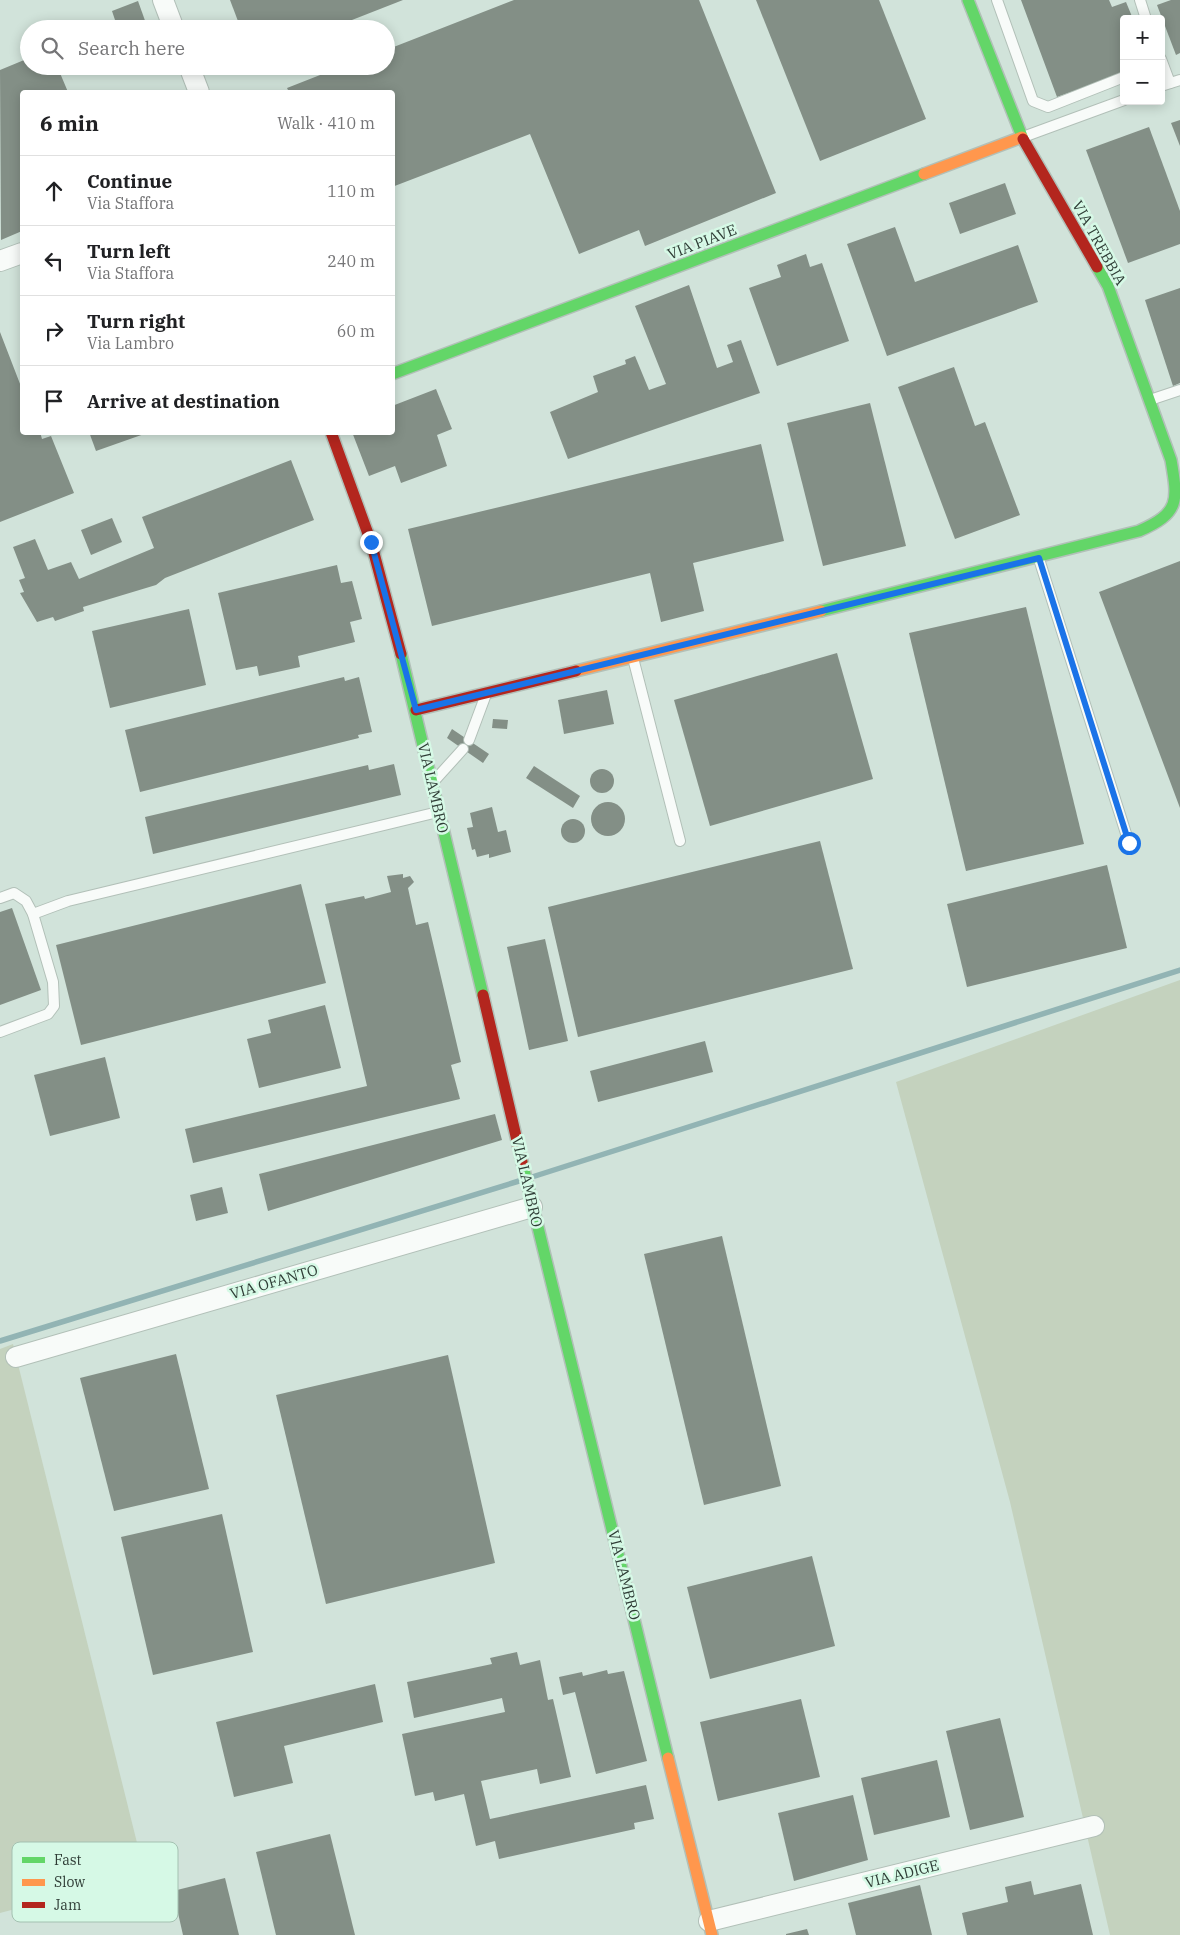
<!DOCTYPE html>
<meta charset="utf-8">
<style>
body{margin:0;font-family:"IBM Plex Serif",serif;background:#f6f6f6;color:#202124}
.controls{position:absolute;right:15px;top:15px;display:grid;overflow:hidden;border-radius:5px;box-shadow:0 2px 12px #0003}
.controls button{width:45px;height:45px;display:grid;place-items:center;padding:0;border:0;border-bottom:1px solid #e0e0e0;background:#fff;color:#202124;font:25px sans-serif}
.stop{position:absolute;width:15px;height:15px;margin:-11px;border:4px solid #1a73e8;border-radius:50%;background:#fff}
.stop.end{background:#1a73e8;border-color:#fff;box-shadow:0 1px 5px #0008}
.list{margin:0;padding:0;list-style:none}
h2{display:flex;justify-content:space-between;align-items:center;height:65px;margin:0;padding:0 20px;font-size:21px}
h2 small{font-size:16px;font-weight:400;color:#757577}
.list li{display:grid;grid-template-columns:32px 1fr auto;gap:15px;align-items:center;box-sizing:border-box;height:70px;padding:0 20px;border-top:1px solid #e0e0e0}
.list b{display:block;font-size:19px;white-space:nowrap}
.list p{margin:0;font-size:16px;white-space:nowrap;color:#757577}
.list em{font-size:16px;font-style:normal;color:#757577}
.icon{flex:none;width:28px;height:28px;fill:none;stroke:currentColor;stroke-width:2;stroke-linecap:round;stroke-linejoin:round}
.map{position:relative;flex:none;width:1180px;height:1935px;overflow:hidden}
.search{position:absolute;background:#fff;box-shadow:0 2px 12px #0003;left:20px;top:20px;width:375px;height:55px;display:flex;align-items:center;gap:12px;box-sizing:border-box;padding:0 18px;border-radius:28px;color:#757577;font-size:19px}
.panel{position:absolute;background:#fff;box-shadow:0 2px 12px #0003;left:20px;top:90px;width:375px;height:345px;border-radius:5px}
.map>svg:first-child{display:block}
.green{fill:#c4d2be}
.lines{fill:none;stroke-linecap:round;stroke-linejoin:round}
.stream{stroke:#92b4b4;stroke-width:5.5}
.building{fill:#838f86}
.lane-casing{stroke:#b2c0b8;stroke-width:12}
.street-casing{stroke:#b2c0b8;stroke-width:22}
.fast-casing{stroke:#b2c0b8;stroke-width:14}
.slow-casing{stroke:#b2c0b8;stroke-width:14}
.jam-casing{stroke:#b2c0b8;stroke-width:14}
.lane{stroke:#f8fbf9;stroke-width:10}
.street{stroke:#f8fbf9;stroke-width:20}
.fast{stroke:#63d668;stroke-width:11}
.slow{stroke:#ff974d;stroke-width:11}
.jam{stroke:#b3261e;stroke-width:11}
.route{stroke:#1a73e8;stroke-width:6}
.labels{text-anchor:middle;stroke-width:5;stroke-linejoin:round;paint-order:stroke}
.street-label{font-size:15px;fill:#2f3d36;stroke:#d6f9e6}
.key{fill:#d6f9e6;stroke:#a4c1b1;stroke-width:1}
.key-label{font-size:14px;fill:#2f3d36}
</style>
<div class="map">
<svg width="1180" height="1935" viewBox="0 0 1180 1935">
<rect width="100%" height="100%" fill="#d1e3da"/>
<g class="green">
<polygon points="1180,980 1180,1935 1110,1935 1010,1502 896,1082"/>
<polygon points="13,1344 145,1875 0,1913 0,1349"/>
</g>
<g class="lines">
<g class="stream">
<polyline points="532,1177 1180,970"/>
<polyline points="0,1341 519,1181"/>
</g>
</g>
<g class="building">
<polygon points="230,0 403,0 329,29 241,29"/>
<polygon points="514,0 699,0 776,193 645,246 639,230 579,254 530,134 392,187 392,92 289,92 287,88 343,66 386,66 386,50"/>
<polygon points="756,0 879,0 926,119 820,161"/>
<polygon points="1021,0 1109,0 1112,7 1126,2 1133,19 1124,19 1124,73 1057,97"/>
<polygon points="1171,0 1180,0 1180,53 1176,55 1157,5"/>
<polygon points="138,1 148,29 118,29 112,11"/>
<polygon points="29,58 29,66 57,66 68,92 22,92 22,231 1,240 0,70"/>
<polygon points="1180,120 1180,146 1171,123"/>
<polygon points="1149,127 1180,211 1180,244 1128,263 1086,150"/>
<polygon points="1005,183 1016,214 960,234 949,203"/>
<polygon points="895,227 915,282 1018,245 1038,302 887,356 847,244"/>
<polygon points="806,254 810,267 822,263 849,341 777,366 749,288 781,277 777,265"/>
<polygon points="689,285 717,368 733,362 727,345 741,340 760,393 568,459 550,412 598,392 593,376 626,364 625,360 635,356 649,390 666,384 635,306"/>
<polygon points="1180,288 1180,383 1173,386 1145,300"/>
<polygon points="0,332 22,389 22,432 40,432 42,439 51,436 74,493 0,522"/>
<polygon points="954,367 975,426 985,422 1020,515 955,539 898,387"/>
<polygon points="436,389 452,429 437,435 447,466 401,483 395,466 369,476 352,432 392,432 392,406"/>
<polygon points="870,403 906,546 823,566 787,423"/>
<polygon points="89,432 147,432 147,433 96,451"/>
<polygon points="761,444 784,541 693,563 704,611 661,622 650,573 432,626 408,529"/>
<polygon points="291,460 314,520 165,578 156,585 83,607 84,611 55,621 53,617 37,622 20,593 24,592 19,580 25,578 13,547 35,539 48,570 71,562 79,579 154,548 142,517"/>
<polygon points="112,518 122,542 91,555 81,530"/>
<polygon points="1180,561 1180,808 1099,592"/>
<polygon points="337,565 341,583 352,581 362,619 350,622 355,642 298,656 300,667 259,676 257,666 236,670 218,593"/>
<polygon points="1026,607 1084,844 966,871 909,633"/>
<polygon points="189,609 206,685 110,708 92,631"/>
<polygon points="837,653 873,779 710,826 674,700"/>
<polygon points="344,677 345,681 359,677 372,732 358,735 359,738 140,792 125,730"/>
<polygon points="607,690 614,724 564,734 558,700"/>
<polygon points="493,719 508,720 507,729 492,728"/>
<polygon points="452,729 489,754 483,763 447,738"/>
<polygon points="394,764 401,795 153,854 145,817 368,765 369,770"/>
<polygon points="534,766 580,796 573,808 526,778"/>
<circle cx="602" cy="781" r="12"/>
<circle cx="608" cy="819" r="17"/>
<polygon points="492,807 498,832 506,830 511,852 489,858 489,854 477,857 475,849 472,850 467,828 473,827 470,813"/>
<circle cx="573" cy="831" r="12"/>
<polygon points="820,841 853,969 578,1037 548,907"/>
<polygon points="1107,865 1127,948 967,987 947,904"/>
<polygon points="403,874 403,878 410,876 414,882 408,888 416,925 428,922 461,1062 451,1065 460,1099 193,1163 185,1129 367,1086 325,904 364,896 365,899 391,892 387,876"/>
<polygon points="301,884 326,983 81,1045 56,945"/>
<polygon points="12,908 41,990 0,1005 0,912"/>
<polygon points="545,939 568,1041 529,1050 507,947"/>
<polygon points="325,1005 341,1068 259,1088 247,1039 271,1033 268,1020"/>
<polygon points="705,1041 713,1072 598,1102 590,1071"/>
<polygon points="105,1057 120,1118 50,1136 34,1075"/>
<polygon points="495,1114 502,1140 268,1211 259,1174"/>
<polygon points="222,1187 228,1213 196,1221 190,1195"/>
<polygon points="722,1236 781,1486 704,1505 644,1254"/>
<polygon points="176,1354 209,1489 114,1511 80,1378"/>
<polygon points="448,1355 495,1563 326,1604 276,1395"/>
<polygon points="222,1514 253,1652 153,1675 121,1537"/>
<polygon points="812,1556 835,1646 710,1679 687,1587"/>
<polygon points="517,1652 520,1665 540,1660 548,1700 553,1699 571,1777 540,1784 537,1769 481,1781 490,1819 646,1785 654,1819 634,1823 635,1829 499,1859 495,1841 476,1846 464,1794 435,1801 433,1792 415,1796 402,1734 505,1712 502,1698 414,1718 407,1682 492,1664 490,1658"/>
<polygon points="607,1670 608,1674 624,1671 647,1761 596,1774 575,1692 563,1695 559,1677 582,1672 583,1676"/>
<polygon points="375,1684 383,1722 284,1746 293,1783 234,1797 216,1722"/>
<polygon points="801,1699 820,1777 718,1801 700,1722"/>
<polygon points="1000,1718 1024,1817 970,1830 946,1731"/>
<polygon points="937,1760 950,1817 874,1835 861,1778"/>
<polygon points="853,1795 868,1860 794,1881 778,1813"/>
<polygon points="330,1834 355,1935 276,1935 256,1852"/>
<polygon points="225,1878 239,1935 183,1935 173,1891"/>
<polygon points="1031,1881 1034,1895 1081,1884 1093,1935 967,1935 962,1913 1008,1902 1005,1887"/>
<polygon points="920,1885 932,1935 856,1935 848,1903"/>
<polygon points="807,1929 809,1935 786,1935 786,1934"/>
</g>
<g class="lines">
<defs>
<g id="lane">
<polyline points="997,0 1033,101 1048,107 1124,77"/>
<polyline points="1140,0 1146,19"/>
<polyline points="1161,59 1170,83"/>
<polyline points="1161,86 1180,80"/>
<polyline points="1023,137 1124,100"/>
<polyline points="1150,400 1180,390"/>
<polyline points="1039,559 1129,843"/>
<polyline points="633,658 680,841"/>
<polyline points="469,740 485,697"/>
<polyline points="435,780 463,749"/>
<polyline points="0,898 14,893 26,901 33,914 53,982 54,1006 48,1014 0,1032"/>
<polyline points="33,914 68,901 438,812"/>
</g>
<g id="street">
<polyline points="163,0 174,29"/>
<polyline points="189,66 199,92"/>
<polyline points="0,261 22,253"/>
<polyline points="16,1357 532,1207"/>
<polyline points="709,1921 1094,1826"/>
</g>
<g id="fast">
<polyline points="968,0 1023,139"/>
<polyline points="392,374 924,174"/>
<path d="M 821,611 L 1139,531 C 1180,513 1178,501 1171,460 L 1108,286 L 1097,267"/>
<polyline points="401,654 483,995"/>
<polyline points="522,1162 668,1758"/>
</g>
<g id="slow">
<polyline points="924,174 1022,137"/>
<polyline points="576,671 821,611"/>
<polyline points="668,1758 712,1935"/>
</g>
<g id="jam">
<polyline points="1023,139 1097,267"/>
<polyline points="331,432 371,542 401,654"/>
<polyline points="416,710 576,671"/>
<polyline points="483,995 522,1162"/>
</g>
</defs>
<use href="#lane" class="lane-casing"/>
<use href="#street" class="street-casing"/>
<use href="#fast" class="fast-casing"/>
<use href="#slow" class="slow-casing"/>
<use href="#jam" class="jam-casing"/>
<use href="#lane" class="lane"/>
<use href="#street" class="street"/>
<use href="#fast" class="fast"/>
<use href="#slow" class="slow"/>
<use href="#jam" class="jam"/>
</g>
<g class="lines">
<polyline class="route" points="371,542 416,710 1039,558 1129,843"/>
</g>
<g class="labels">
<g class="street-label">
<text transform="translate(702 242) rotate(-21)" y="5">VIA PIAVE</text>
<text transform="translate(1099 243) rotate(61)" y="5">VIA TREBBIA</text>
<text transform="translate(433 788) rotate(77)" y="5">VIA LAMBRO</text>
<text transform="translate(527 1182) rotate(77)" y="5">VIA LAMBRO</text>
<text transform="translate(274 1282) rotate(-16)" y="5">VIA OFANTO</text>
<text transform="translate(624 1575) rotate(76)" y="5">VIA LAMBRO</text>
<text transform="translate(902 1874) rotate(-14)" y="5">VIA ADIGE</text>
</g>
</g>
<rect x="12" y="1842" width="166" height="80" rx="8" class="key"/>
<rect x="22" y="1857" width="23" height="6" fill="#63d668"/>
<rect x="22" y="1879" width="23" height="7" fill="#ff974d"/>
<rect x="22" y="1902" width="23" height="6" fill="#b3261e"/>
<g class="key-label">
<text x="54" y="1865">Fast</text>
<text x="54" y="1887">Slow</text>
<text x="54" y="1910">Jam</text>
</g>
</svg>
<div class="controls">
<button>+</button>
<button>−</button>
</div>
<div class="stop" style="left:1129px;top:843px"></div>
<div class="stop end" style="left:371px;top:542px"></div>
<div class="search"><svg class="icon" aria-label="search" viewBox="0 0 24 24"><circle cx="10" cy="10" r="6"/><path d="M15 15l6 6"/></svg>Search here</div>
<section class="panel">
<h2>6 min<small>Walk · 410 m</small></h2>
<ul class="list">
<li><svg class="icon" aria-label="ahead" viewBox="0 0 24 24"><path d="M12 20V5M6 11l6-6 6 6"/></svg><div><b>Continue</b><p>Via Staffora</p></div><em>110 m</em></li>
<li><svg class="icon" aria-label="left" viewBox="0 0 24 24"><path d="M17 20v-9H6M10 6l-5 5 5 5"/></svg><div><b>Turn left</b><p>Via Staffora</p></div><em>240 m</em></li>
<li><svg class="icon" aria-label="right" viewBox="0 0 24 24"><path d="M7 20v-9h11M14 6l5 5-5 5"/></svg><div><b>Turn right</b><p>Via Lambro</p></div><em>60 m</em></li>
<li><svg class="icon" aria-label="arrive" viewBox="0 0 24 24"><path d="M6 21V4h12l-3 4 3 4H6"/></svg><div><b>Arrive at destination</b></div></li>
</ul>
</section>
</div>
